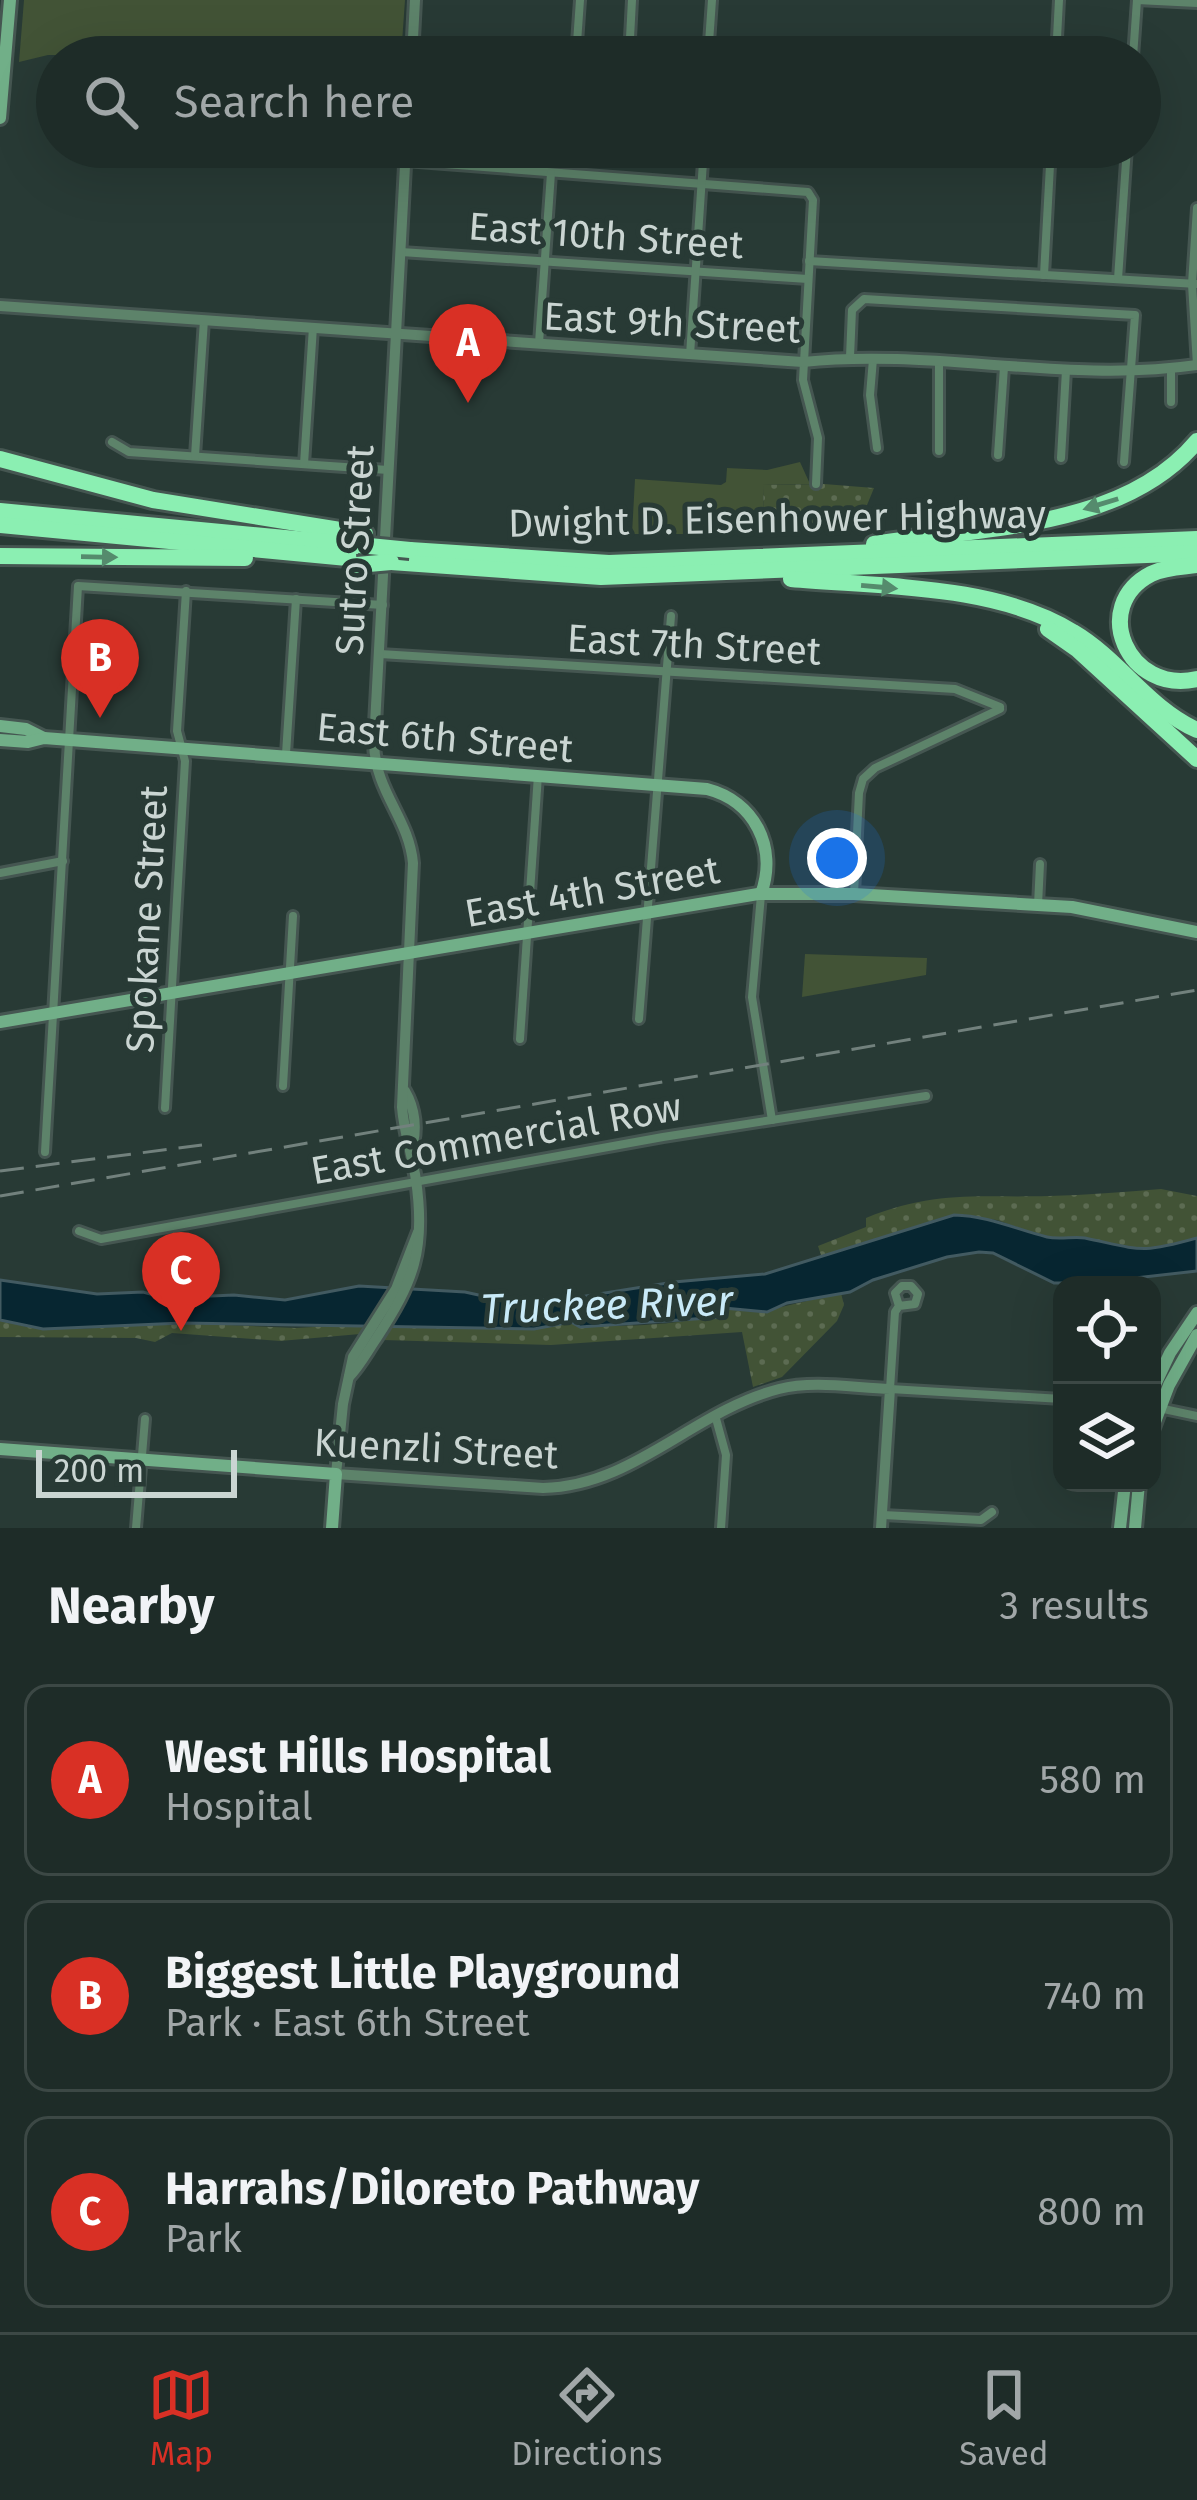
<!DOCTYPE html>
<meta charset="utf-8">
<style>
body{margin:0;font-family:"Fira Sans",sans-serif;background:#2b3834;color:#f1f3f6}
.controls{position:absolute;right:36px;bottom:36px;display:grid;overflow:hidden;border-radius:24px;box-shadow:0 12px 48px #0002}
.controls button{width:108px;height:108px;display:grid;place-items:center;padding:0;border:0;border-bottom:3px solid #3c4845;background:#1e2c28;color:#f1f3f6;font:60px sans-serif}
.scale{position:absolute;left:36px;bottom:30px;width:201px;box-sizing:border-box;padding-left:12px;border:6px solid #cad5d2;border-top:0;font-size:33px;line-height:42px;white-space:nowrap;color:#cad5d2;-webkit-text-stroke:9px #283a35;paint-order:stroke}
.you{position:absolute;left:837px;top:858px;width:42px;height:42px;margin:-30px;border:9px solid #fff;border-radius:50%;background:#1a73e8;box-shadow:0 0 0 18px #1a73e833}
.badge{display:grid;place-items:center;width:78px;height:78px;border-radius:50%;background:#d93025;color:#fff;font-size:39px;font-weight:700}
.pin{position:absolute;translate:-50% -99px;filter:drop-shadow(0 3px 6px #0008)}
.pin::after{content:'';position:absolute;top:63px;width:42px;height:36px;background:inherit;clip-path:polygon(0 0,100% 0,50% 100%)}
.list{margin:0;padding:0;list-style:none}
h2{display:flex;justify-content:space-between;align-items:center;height:156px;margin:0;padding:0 48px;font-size:51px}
h2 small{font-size:39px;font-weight:400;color:#a1a7a8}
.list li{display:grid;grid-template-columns:78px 1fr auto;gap:36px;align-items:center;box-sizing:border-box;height:192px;margin:0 24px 24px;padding:0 24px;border:3px solid #3c4845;border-radius:24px}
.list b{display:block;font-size:45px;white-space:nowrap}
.list p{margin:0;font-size:39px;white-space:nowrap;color:#a1a7a8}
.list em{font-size:39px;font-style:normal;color:#a1a7a8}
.icon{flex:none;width:66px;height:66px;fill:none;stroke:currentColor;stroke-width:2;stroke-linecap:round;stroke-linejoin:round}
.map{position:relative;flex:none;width:1197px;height:1528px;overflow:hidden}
.search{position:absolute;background:#1e2c28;box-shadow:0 12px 48px #0002;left:36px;right:36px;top:36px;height:132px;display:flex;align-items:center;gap:30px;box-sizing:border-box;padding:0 42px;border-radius:66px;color:#a1a7a8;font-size:45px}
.sheet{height:804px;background:#1e2c28}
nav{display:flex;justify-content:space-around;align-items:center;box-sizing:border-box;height:168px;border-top:3px solid #3c4845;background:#1e2c28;font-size:33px;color:#a1a7a8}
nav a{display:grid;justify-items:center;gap:6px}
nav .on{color:#d93025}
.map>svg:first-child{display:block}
.grass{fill:#425336}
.park{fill:url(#park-dots)}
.water{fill:#072631;stroke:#425a61;stroke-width:3}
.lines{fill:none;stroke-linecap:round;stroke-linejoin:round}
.minor-casing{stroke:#455651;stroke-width:14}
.tertiary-casing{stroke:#455651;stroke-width:16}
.secondary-casing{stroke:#455651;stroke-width:18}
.motorway-casing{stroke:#455651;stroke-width:22}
.minor{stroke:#5d836a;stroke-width:8}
.tertiary{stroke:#5d836a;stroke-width:10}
.secondary{stroke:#71af88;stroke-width:12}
.motorway{stroke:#8befb2;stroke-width:16}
.rail{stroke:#72817d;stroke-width:3;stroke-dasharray:24 12;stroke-linecap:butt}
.motorway-bridge-casing{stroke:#455651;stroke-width:22;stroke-linecap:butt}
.motorway-bridge{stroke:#8befb2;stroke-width:16}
.oneway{fill:#558b6d}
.labels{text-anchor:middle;stroke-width:10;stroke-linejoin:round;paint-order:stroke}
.street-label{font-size:39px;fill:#cad5d2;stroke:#283a35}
.water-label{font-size:42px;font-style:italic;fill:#c9eaf8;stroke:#283a35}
</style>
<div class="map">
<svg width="1197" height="1528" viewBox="0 0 1197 1528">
<defs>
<pattern id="park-dots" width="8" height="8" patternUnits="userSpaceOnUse" patternTransform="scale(3)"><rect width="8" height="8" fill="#425336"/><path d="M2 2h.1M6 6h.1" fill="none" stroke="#5c6b52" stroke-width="1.8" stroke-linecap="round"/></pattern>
</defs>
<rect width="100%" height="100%" fill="#283a35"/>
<g class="grass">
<polygon points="24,0 405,0 401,57 48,55 19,62"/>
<polygon points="800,462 810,484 763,485 764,534 632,534 635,479 721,485 726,482 727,468 767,470"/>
<polygon points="805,954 927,958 926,975 802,997"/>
</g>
<g class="park">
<polygon points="824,484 874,488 858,527 764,534 763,485"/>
<path d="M 1161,1189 L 1197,1196 L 1197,1238 L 1169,1248 L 1138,1251 L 1079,1237 L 1044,1237 L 997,1220 L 954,1215 L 822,1258 L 818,1246 L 866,1227 L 866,1218 C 935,1190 978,1198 1049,1196 C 1086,1195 1124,1192 1161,1189 Z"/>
<path d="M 841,1293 L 844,1305 L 837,1321 L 782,1377 L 753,1387 L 742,1332 L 551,1345 L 383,1340 L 391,1325 L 525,1330 L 571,1322 L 580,1327 C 617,1325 696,1328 723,1308 L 760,1312 Z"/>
<polygon points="0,1320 27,1327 77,1329 183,1323 296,1328 366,1324 360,1334 280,1341 172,1333 155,1342 136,1338 0,1337"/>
</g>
<path class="water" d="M 954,1215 C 989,1216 1015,1229 1047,1237 C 1060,1240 1073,1236 1085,1238 C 1142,1250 1140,1254 1197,1238 L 1197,1271 L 1091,1283 L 1054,1283 L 993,1253 L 979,1252 L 947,1257 L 873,1280 L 850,1292 L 787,1303 L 767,1312 L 723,1308 L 722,1317 L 580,1327 L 571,1322 L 534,1329 L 183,1323 L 43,1329 L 0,1320 L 0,1280 L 97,1294 L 143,1292 L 165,1298 L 234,1295 L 285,1300 L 359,1286 L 465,1292 L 492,1298 L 561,1300 L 674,1282 L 765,1274 Z"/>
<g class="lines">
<defs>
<g id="minor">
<polyline points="1137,0 1197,3"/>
<polyline points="576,57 580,0"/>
<polyline points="629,57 632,0"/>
<polyline points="708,57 712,0"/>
<polyline points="1056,57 1059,0"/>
<polyline points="1133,57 1137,0"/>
<polyline points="405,161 808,192 813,200 803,380 818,438 816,484"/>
<polyline points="401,252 808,279"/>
<polyline points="809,261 1197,284"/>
<polyline points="1044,275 1051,147"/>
<polyline points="1118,279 1127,147"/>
<polyline points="539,343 551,173"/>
<polyline points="690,355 704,147"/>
<polyline points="850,357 852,310 864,299 1135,315 1124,462"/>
<polyline points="873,359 870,395 877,448"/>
<polyline points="939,363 939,451"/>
<polyline points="1197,365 1192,284 1197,208"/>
<polyline points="1171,402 1171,369"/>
<polyline points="112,442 129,452 388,470"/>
<polyline points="998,455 1004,367"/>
<polyline points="195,456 204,320"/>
<polyline points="1061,458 1066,370"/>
<polyline points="304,464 313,327"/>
<polyline points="380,654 955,689 1000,707"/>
<polyline points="286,754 296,599"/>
<polyline points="0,873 63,861"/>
<polyline points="854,894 859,793 863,779 875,768 1000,709"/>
<polyline points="761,895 752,997 772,1120"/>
<polyline points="1038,905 1040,864"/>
<polyline points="639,1019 671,616"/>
<polyline points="520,1039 538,775"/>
<polyline points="283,1086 293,916"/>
<polyline points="165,1108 185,761 177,731 186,591"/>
<polyline points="45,1152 78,586 383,605"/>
<polyline points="79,1231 101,1239 663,1137 926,1096"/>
<polyline points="899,1306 915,1304 918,1294 911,1286 902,1286 895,1293 899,1306 895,1312 890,1389 1062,1399"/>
<polyline points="1159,1408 1197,1416"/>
<polyline points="715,1415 726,1455 721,1528"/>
<polyline points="883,1515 981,1520 992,1512"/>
<polyline points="136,1528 145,1419"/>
</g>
<g id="tertiary">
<polyline points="412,57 415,0"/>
<path d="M 0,306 L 803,362 C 934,348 1066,384 1197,365"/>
<path d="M 405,1091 C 415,1108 418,1131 411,1149"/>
<path d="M 418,1232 L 396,1289 L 353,1357 L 343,1404 L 336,1474 L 543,1488 C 634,1486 693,1411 779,1389 C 814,1380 855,1388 890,1389 L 881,1528"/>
<path d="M 349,1377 C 360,1366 367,1352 376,1339 C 414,1281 426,1250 416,1180 C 412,1154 404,1133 402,1107 L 413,863 C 409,818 375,792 374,743 L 406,147"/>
</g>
<g id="secondary">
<polyline points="0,118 10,0"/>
<polyline points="0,726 26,729 44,738"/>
<path d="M 0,740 L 28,742 L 44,738 L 707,789 C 754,801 778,847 761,894"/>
<polyline points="0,1022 758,894 854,894 1072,907 1197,932"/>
<polyline points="1152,1391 1170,1353 1197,1313"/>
<polyline points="1152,1430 1169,1385 1197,1335"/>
<polyline points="0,1449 336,1474 332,1528"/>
<polyline points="1120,1528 1125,1483"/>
<polyline points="1135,1528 1139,1483"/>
</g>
<g id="motorway">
<polyline points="0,459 153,500 365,534"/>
<polyline points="0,511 359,545"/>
<polyline points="0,525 358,559"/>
<path d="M 874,544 C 980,527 1123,530 1197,441"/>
<polyline points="410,550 609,563 1197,539"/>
<polyline points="0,556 245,558"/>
<polyline points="391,562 601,577 1197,553"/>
<path d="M 1197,565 C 1182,567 1165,567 1151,574 C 1089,606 1128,695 1197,679"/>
<path d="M 791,579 C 879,587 996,584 1073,632 C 1119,659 1148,708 1197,730"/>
<polyline points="1048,629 1078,650 1197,759"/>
</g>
</defs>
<use href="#minor" class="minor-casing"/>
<use href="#tertiary" class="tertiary-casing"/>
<use href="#secondary" class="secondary-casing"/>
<use href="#motorway" class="motorway-casing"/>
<use href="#minor" class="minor"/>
<use href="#tertiary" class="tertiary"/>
<use href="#secondary" class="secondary"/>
<use href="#motorway" class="motorway"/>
<g class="rail">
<polyline points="0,1171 202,1145"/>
<polyline points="0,1196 1197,990"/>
</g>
<defs>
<g id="motorway-bridge">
<polyline points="359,545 410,550"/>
<polyline points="357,565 391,562"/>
</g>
</defs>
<use href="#motorway-bridge" class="motorway-bridge-casing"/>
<use href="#motorway-bridge" class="motorway-bridge"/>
</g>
<defs><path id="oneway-solid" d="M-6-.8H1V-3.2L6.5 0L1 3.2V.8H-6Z" transform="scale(3)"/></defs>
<g class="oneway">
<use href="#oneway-solid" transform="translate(1101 504) rotate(163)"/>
<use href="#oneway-solid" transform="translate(99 557) rotate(1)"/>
<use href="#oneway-solid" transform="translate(879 587) rotate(5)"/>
</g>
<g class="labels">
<g class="street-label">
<text transform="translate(606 235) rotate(4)" y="14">East 10th Street</text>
<text transform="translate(672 322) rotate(3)" y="14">East 9th Street</text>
<text transform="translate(777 518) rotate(-1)" y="14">Dwight D. Eisenhower Highway</text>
<text transform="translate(354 550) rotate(-87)" y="14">Sutro Street</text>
<text transform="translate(694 644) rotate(3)" y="14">East 7th Street</text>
<text transform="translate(445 737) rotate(5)" y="14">East 6th Street</text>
<text transform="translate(592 891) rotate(-10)" y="14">East 4th Street</text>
<text transform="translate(146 919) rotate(-87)" y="14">Spokane Street</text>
<text transform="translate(496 1138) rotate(-10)" y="14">East Commercial Row</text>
<text transform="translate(436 1448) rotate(3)" y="14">Kuenzli Street</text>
</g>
<g class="water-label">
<text transform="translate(607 1304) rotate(-2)" y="15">Truckee River</text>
</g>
</g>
</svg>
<div class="controls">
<button><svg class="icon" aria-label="locate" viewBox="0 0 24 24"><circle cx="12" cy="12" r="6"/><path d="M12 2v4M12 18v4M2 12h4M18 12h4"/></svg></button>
<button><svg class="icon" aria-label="layers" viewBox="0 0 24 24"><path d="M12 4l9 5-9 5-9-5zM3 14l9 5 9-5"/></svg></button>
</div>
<div class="scale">200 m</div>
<div class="you"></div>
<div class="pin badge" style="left:468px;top:403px">A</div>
<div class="pin badge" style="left:100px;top:718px">B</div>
<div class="pin badge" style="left:181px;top:1331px">C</div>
<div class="search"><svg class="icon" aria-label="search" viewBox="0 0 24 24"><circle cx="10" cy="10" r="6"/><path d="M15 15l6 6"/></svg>Search here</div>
</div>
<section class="sheet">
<h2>Nearby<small>3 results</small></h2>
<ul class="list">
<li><span class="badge">A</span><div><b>West Hills Hospital</b><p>Hospital</p></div><em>580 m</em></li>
<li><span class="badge">B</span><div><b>Biggest Little Playground</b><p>Park · East 6th Street</p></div><em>740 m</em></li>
<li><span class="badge">C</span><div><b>Harrahs/Diloreto Pathway</b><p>Park</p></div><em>800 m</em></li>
</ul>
</section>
<nav>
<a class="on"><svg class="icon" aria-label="map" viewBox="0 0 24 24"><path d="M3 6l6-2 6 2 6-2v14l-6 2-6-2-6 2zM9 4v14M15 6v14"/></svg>Map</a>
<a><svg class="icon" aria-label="directions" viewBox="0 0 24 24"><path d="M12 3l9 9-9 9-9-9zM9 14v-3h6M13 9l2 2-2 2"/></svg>Directions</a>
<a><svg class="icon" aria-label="saved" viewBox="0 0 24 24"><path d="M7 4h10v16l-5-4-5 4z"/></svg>Saved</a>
</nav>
